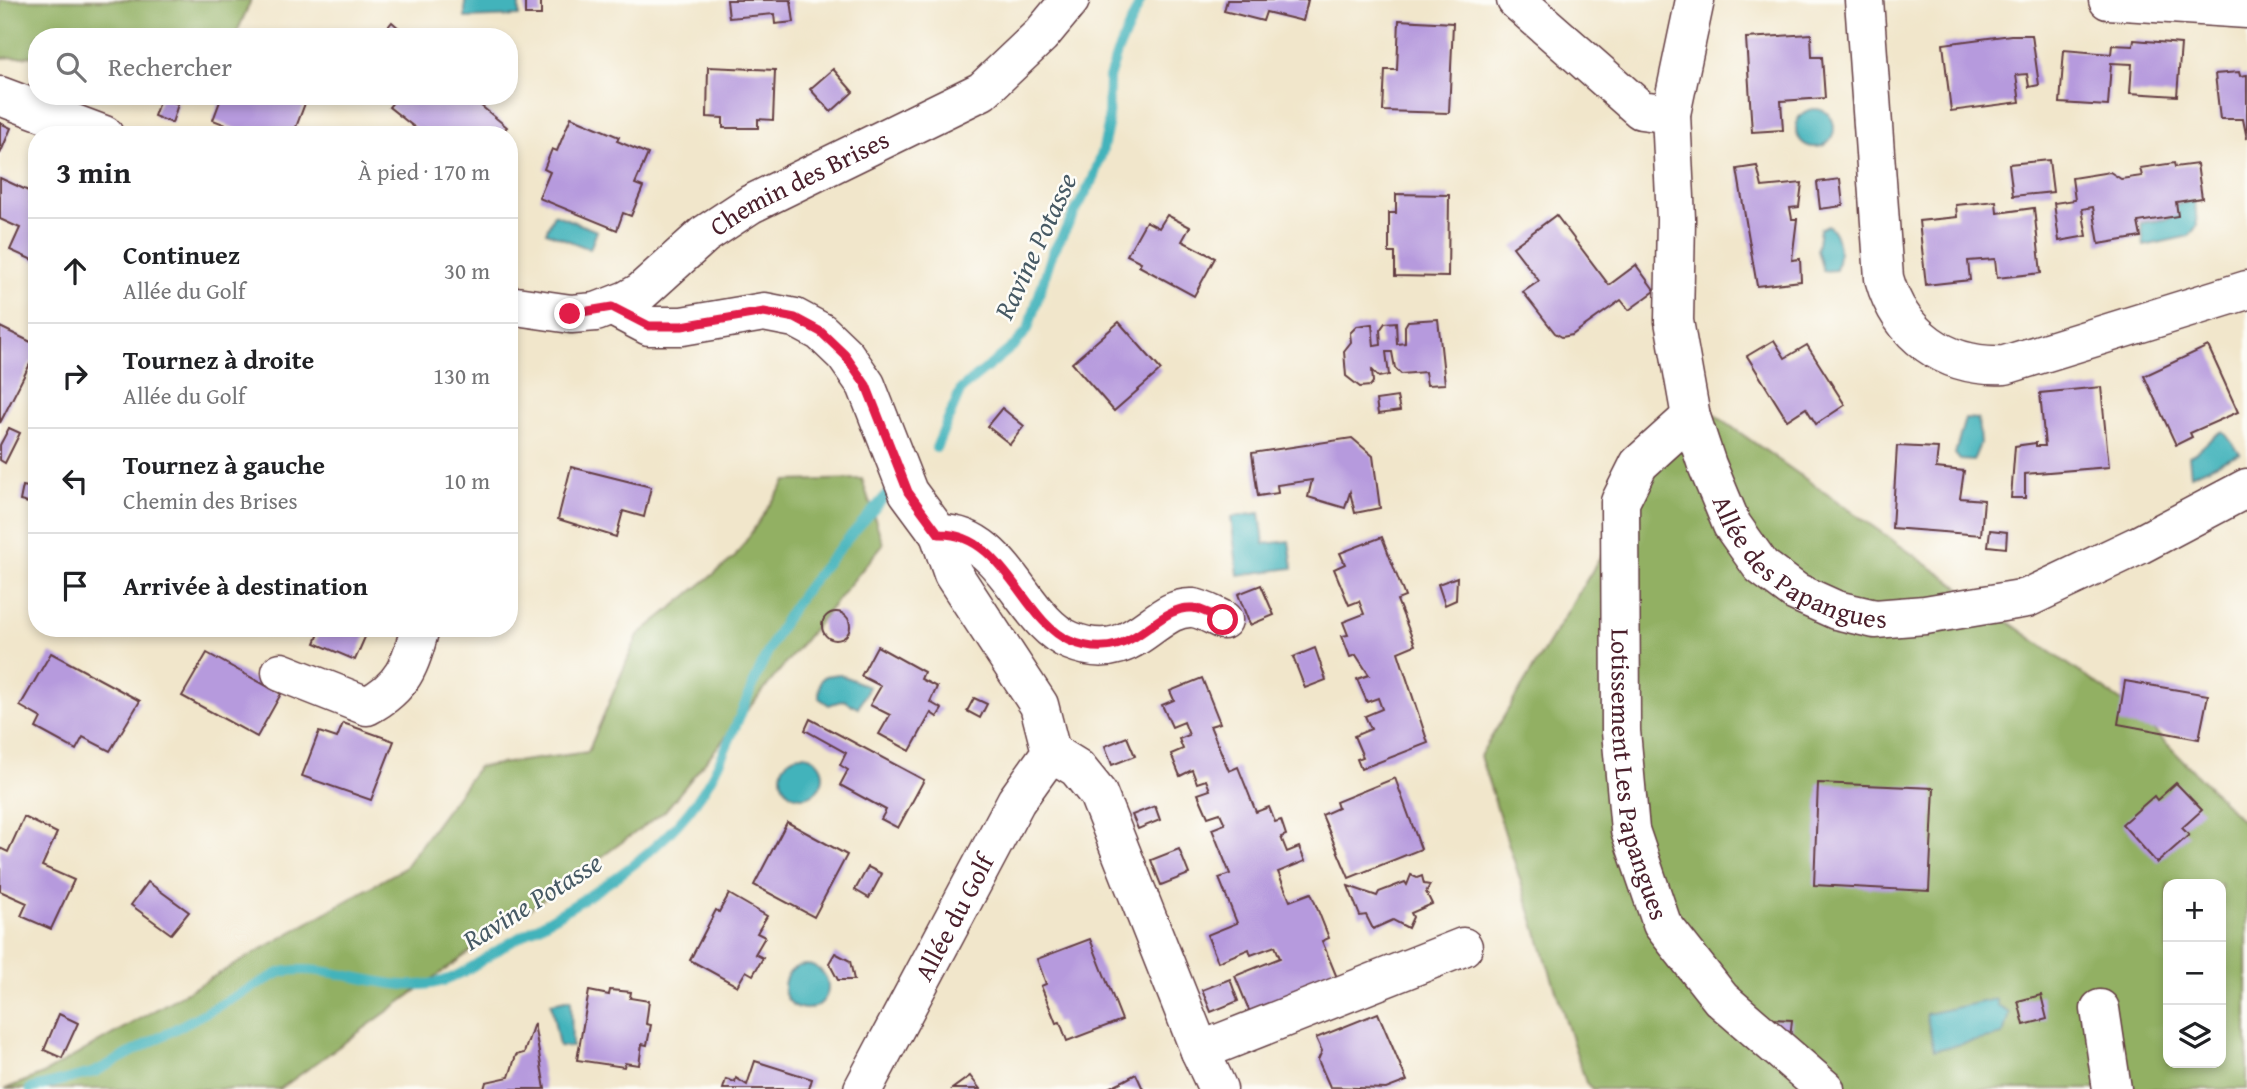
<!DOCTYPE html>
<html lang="fr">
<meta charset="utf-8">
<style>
body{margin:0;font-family:"Gentium Book Plus",serif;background:#f2f2f2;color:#202124}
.controls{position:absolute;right:21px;bottom:21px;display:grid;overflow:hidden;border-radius:14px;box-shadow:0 4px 10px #0003}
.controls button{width:63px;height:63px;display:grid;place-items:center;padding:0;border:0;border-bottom:2px solid #e0e0e0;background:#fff;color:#202124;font:35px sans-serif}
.stop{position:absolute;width:21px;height:21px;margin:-16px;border:5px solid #e11d48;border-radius:50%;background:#fff}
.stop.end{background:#e11d48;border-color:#fff;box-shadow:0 2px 7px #0008}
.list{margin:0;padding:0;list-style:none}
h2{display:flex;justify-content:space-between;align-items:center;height:91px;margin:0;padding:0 28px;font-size:30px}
h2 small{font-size:23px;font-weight:400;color:#757577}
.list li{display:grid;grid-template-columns:46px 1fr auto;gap:21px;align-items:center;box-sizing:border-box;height:105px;padding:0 28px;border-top:2px solid #e0e0e0}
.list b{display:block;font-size:26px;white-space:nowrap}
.list p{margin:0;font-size:23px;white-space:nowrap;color:#757577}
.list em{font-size:23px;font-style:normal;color:#757577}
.icon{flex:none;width:38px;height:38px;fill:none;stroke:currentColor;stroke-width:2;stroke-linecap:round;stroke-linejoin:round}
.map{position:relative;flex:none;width:2247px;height:1089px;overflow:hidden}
.search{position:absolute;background:#fff;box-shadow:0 4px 10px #0003;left:28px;top:28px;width:490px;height:77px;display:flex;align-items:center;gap:18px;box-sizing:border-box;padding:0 24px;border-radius:28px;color:#757577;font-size:26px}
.panel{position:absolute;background:#fff;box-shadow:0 4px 10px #0003;left:28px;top:126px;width:490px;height:511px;border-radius:28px}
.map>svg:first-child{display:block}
.forest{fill:#92b063;stroke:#6e6847;stroke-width:2;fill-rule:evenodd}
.water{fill:#43b3bb;stroke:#466973;stroke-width:2}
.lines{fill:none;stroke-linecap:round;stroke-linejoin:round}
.stream{stroke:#43b3bb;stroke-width:10}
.building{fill:#b69add}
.minor-casing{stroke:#633d43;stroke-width:41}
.minor{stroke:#fff;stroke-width:38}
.route{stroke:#e11d48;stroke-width:9}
.labels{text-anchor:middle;stroke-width:5;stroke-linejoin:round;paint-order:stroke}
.street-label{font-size:26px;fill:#4a1f2b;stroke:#fdfcf7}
.water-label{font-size:28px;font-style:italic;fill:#475a65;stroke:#fdfcf7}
</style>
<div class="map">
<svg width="2247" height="1089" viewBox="0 0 2247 1089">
<rect width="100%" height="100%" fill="#fdfcf7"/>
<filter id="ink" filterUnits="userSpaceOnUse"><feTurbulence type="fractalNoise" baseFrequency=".0143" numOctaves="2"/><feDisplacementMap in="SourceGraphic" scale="14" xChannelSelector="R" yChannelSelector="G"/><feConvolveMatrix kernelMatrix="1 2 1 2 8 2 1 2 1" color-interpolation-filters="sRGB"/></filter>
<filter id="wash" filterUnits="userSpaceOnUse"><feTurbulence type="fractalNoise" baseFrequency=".00686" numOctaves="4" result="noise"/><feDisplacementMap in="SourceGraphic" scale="28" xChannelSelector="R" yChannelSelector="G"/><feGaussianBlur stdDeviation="1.57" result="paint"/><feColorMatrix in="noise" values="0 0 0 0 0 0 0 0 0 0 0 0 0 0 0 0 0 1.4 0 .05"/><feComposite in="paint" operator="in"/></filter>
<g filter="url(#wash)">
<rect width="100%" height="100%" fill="#f1e6cb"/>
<g class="forest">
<polygon points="0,0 251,0 235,37 37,37 37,56 0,58"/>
<path d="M 1695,401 L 2136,712 L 2247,826 L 2247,1089 L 1593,1089 L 1586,1083 L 1480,756 ZM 2168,884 L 2221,884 L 2221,1063 L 2168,1063 Z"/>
<polygon points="862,479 883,544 665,811 323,1058 280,1089 5,1089 43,1074 404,868 478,767 588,752 638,635 735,557 786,481"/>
</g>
<g class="water">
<polygon points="465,0 519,0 519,16 465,18"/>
<circle cx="1815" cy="128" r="19"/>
<polygon points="2195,201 2197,226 2189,236 2144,246 2141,223 2168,219 2171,217 2169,205"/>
<polygon points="554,214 597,231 590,249 546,232"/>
<path d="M 1828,225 C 1840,234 1841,255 1836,270 L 1823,271 L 1817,250 L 1820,229 Z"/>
<polygon points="1965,418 1978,419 1980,444 1973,461 1960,460 1955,454"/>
<path d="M 2223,431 L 2240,453 L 2191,475 L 2189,456 C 2203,450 2208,438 2223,431 Z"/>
<polygon points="1260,513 1264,544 1289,541 1293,568 1238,575 1231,517"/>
<polygon points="839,674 869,687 858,708 844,700 829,705 819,698 820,681 825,676"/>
<circle cx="802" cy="776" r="21"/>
<circle cx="806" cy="987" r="22"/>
<polygon points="571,999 572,1047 559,1046 551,1003"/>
<polygon points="1996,999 1998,1006 2009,1013 2003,1035 1934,1050 1926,1014"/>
</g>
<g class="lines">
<g class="stream">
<polyline points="936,448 961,389 1016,344 1028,329 1052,254 1092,181 1102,153 1108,126 1109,78 1117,53 1141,0"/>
<path d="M 30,1089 L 95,1072 L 281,972 C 337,961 394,1000 449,979 C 469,971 489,955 508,944 C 581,901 669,855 711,778 C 740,725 756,666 788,615 C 816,571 855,532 889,492"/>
</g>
</g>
<g id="blocks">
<g class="building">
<rect x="525" y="0" width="16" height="15"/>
<polygon points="727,0 791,0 794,22 775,24 774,14 729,18"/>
<polygon points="1227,0 1308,0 1303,21 1266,12 1263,21 1224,11"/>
<polygon points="1399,20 1453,23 1449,113 1383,111 1385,70 1397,70"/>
<polygon points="392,22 409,37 380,37"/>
<polygon points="1811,34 1812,57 1822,57 1825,98 1781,101 1783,130 1752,132 1746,38"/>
<polygon points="2011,35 2032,35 2039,85 2029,87 2027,74 2016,75 2020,102 1951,111 1943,44"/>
<polygon points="2134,40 2181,44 2177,96 2130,93 2132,64 2111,63 2108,106 2060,103 2064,50 2111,54 2112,45 2133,46"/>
<polygon points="708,67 775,70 773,120 758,119 758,128 723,128 723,118 707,117"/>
<polygon points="833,69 853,92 831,112 810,89"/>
<polygon points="2239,72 2240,76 2247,75 2247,139 2243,119 2220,119 2215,74"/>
<polygon points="222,96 302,96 307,98 293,135 274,131 273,135 252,135 213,120"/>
<polygon points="398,96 469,96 507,127 500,135 434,135 427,129 423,134 389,107"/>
<polygon points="161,97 178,104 172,123 154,116"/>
<polygon points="571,117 619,137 617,141 648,154 635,184 643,187 631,216 623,213 617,230 539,198 550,172 544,169 552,149 557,151"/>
<polygon points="0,123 11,128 0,154"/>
<polygon points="2049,160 2053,192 2013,196 2009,164"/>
<polygon points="2174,163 2175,167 2197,164 2202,198 2176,202 2178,216 2138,222 2141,237 2099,244 2093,207 2082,209 2087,236 2059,241 2054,203 2075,200 2072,178 2110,172 2121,179 2142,176 2140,168"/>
<polygon points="1757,166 1762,187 1802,183 1799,207 1790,208 1792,219 1797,219 1792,260 1800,259 1801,281 1757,286 1737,169"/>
<polygon points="0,178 35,194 30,203 37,206 37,262 10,250 20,228 0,219"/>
<polygon points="1840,179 1843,206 1820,209 1817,182"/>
<polygon points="1396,194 1449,195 1448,277 1395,276 1395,253 1389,253 1389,213 1396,213"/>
<polygon points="1996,201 1997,213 2034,208 2041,273 1997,278 1995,259 1968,261 1970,280 1926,285 1919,221 1957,217 1956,205"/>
<polygon points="1167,215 1190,227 1182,241 1215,258 1194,296 1139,266 1141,262 1127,255 1146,221 1159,228"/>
<polygon points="1556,215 1609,285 1636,265 1655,291 1629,310 1621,300 1572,335 1562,337 1555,333 1523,292 1539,281 1513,247"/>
<polygon points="1438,319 1445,384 1427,385 1425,372 1401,374 1395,368 1392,352 1386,352 1389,375 1379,377 1372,370 1373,382 1370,386 1360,387 1346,376 1344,351 1351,342 1350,333 1357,326 1372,324 1374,346 1381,345 1380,330 1385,323 1396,322 1397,344 1405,343 1405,326 1408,321"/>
<polygon points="1119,322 1161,370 1114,411 1072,363"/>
<polygon points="0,327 37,345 37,365 31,362 0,423"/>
<polygon points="1774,340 1785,358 1807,345 1845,405 1816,424 1806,408 1787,420 1747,356"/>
<polygon points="2208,346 2238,412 2190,433 2192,437 2176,445 2144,376"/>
<polygon points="2101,387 2109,467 2025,474 2025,498 2011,498 2015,446 2036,443 2036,446 2045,446 2040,393"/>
<polygon points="1397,397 1400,411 1378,414 1376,400"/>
<polygon points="1002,408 1024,426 1010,444 987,426"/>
<polygon points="9,428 20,433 5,463 0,460 0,445"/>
<polygon points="1352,438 1373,456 1380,508 1355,513 1350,492 1345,508 1308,497 1312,480 1277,485 1278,493 1258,496 1252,453"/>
<polygon points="1897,446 1938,448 1936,468 1964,471 1960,498 1984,500 1981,535 1892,528"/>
<polygon points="571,467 651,487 644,517 623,511 616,537 558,519"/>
<polygon points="23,486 37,489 37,505 20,501"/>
<polygon points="1990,530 2007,532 2006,548 1988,546"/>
<polygon points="1382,537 1405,597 1397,600 1415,645 1398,652 1428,743 1361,769 1357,759 1363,757 1354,736 1371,729 1365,716 1382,709 1378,698 1367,702 1357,679 1369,675 1356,655 1350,657 1342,636 1348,635 1343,622 1364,614 1359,601 1349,605 1334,569 1345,564 1340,553"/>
<polygon points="1457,577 1456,600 1445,605 1438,584"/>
<polygon points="1261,585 1274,615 1250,625 1238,594"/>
<circle cx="836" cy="626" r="14"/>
<polygon points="328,628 369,628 355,660 315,643 320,631"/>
<polygon points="877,646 924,672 921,679 937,687 930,702 942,709 937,717 931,713 910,751 879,734 890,715 870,705 881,686 861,676"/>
<polygon points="1315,648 1326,680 1305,688 1293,657"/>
<polygon points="51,653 140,701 110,751 83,737 76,750 36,728 41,718 20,706"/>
<polygon points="207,653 281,694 257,737 182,696"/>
<polygon points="1202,678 1220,723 1210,726 1229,771 1238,767 1256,812 1269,807 1275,822 1281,820 1286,835 1281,837 1287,852 1299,847 1305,861 1278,872 1290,901 1311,893 1329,938 1322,941 1340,985 1253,1020 1235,976 1280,958 1275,946 1251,955 1249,949 1218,962 1207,935 1237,923 1219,878 1230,874 1212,829 1225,824 1220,813 1208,817 1198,794 1210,790 1206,780 1197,783 1192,770 1180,776 1171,754 1183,749 1179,739 1189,735 1184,722 1172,727 1162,705 1174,700 1170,691"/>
<polygon points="2125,681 2208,695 2199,739 2118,724"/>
<polygon points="974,698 987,704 980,718 967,711"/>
<polygon points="810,719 924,780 898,828 881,819 886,810 840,785 848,770 840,765 846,753 805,730"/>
<polygon points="343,723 394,741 371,800 302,776 319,732 337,738"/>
<polygon points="1127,737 1135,756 1112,765 1105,746"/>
<polygon points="1395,778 1421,849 1349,878 1322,815 1338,808 1336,802"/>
<polygon points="1818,783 1934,788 1929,891 1814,885"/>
<polygon points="2176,783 2202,810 2182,828 2189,835 2157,863 2122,824 2154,796 2157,800"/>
<polygon points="1155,806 1160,820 1138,829 1132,815"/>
<polygon points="24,817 57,833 42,866 74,880 51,929 21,916 27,903 0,891 0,848 8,852"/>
<polygon points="787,822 847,855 814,917 754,885"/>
<polygon points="1179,849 1189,874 1161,885 1151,860"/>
<polygon points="868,867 882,874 869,898 855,890"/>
<polygon points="1411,875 1417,878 1422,876 1424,884 1430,885 1426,892 1432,904 1411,913 1413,917 1408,928 1393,920 1373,929 1366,915 1360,916 1348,886 1377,896 1379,892 1405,882 1407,885"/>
<polygon points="148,882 189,912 171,934 131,905"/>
<polygon points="729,894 767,916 757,933 765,937 755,954 763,958 753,975 746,971 737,986 690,960 716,910 719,912"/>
<polygon points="1090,939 1122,1020 1067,1041 1060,1022 1056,1023 1041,986 1046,984 1037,959"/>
<polygon points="835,953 850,961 854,980 838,980 829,963"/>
<polygon points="1230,979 1238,1001 1211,1012 1202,990"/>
<polygon points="610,990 631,992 630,998 649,1001 646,1024 651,1025 647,1045 642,1044 639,1065 625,1063 624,1067 577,1060 589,991 609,995"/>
<polygon points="2041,995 2047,1019 2024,1025 2018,1001"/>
<polygon points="1378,1013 1407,1081 1386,1089 1330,1087 1318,1060 1322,1051 1316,1038"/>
<polygon points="59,1014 78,1023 62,1058 44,1050"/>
<polygon points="1772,1019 1792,1020 1790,1039"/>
<polygon points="534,1023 545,1089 484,1089 486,1082 509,1077 516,1055 524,1053"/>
<polygon points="755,1061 812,1079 809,1089 723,1089 726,1079 735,1082 736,1078 747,1085"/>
<polygon points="1136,1074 1143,1089 1106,1089 1125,1080"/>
<polygon points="970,1076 980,1089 952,1089"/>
</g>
</g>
</g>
<g filter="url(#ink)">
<use href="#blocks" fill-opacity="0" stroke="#633d43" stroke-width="2"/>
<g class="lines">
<defs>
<g id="minor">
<polyline points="1516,0 1641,110 1671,114"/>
<path id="s1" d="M 1695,0 L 1671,114 L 1676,219 L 1674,321 L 1691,417 L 1707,465 L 1732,525 L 1761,566 L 1796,592 L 1836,610 L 1875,619 L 1925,615 L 2027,598 L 2139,545 L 2247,488"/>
<path d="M 1864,0 L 1884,278 C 1900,335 1945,368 2005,365 L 2247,290"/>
<polyline points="2108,0 2247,9"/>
<polyline points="0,96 104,135"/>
<path id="s2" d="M 509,305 L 571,314 L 596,312 L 627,300 L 641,292 L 704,235 L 751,204 L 982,91 L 1041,35 L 1070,0"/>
<path d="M 613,307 L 649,326 L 682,326 L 764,312 L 795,318 L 821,332 L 845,355 L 866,385 L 908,492 L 939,534 C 1004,532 1022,622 1071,641 C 1135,667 1153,605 1193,608 C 1202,609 1214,616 1223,620"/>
<path id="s3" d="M 1691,417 L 1639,464 L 1620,502 L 1621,731 L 1630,830 L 1662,924 L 1721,999 L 1825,1089"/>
<path d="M 281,672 L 367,706 C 403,687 410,666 420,628"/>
<polyline points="1051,752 1077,768 1098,794 1200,1051 1218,1089"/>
<polyline points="2100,1009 2112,1089"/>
<polyline points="1200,1051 1463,947"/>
<path id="s4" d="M 863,1089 L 1016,801 L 1051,752 L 1039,705 L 953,574 L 939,534"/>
</g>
</defs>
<use href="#minor" class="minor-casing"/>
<use href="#minor" class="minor"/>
</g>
</g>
<g class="lines" filter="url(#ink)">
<path class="route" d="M 570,314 L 612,307 L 649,326 L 682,326 L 764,312 L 795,318 L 821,332 L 845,355 L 866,385 L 908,492 L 939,534 C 1004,532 1023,622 1070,641 C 1134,667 1153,605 1193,608 C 1202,609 1214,616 1223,620"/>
</g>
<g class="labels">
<g class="street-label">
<text dy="9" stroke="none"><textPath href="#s2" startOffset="331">Chemin des Brises</textPath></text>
<text dy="9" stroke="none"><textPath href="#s1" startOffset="616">Allée des Papangues</textPath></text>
<text dy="9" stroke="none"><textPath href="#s3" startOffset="387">Lotissement Les Papangues</textPath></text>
<text dy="9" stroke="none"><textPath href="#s4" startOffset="194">Allée du Golf</textPath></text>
</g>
<g class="water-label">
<text transform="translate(1035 246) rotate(-65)" y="10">Ravine Potasse</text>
<text transform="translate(532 901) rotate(-32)" y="10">Ravine Potasse</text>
</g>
</g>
</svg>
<div class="controls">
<button>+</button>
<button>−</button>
<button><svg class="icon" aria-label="layers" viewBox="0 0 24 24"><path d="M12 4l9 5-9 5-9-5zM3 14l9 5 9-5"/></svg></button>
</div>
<div class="stop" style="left:1223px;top:620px"></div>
<div class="stop end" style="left:570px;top:314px"></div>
<div class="search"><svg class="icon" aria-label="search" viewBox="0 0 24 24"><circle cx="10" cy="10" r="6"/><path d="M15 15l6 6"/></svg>Rechercher</div>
<section class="panel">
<h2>3 min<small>À pied · 170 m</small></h2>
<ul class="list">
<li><svg class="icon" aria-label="ahead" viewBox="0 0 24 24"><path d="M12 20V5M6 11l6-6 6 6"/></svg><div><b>Continuez</b><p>Allée du Golf</p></div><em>30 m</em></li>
<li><svg class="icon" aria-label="right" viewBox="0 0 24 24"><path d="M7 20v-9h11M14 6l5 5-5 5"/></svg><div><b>Tournez à droite</b><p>Allée du Golf</p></div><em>130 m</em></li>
<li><svg class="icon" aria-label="left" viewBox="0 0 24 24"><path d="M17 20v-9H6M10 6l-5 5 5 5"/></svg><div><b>Tournez à gauche</b><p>Chemin des Brises</p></div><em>10 m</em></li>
<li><svg class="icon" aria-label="arrive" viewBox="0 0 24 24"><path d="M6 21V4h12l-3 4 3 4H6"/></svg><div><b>Arrivée à destination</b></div></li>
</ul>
</section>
</div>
